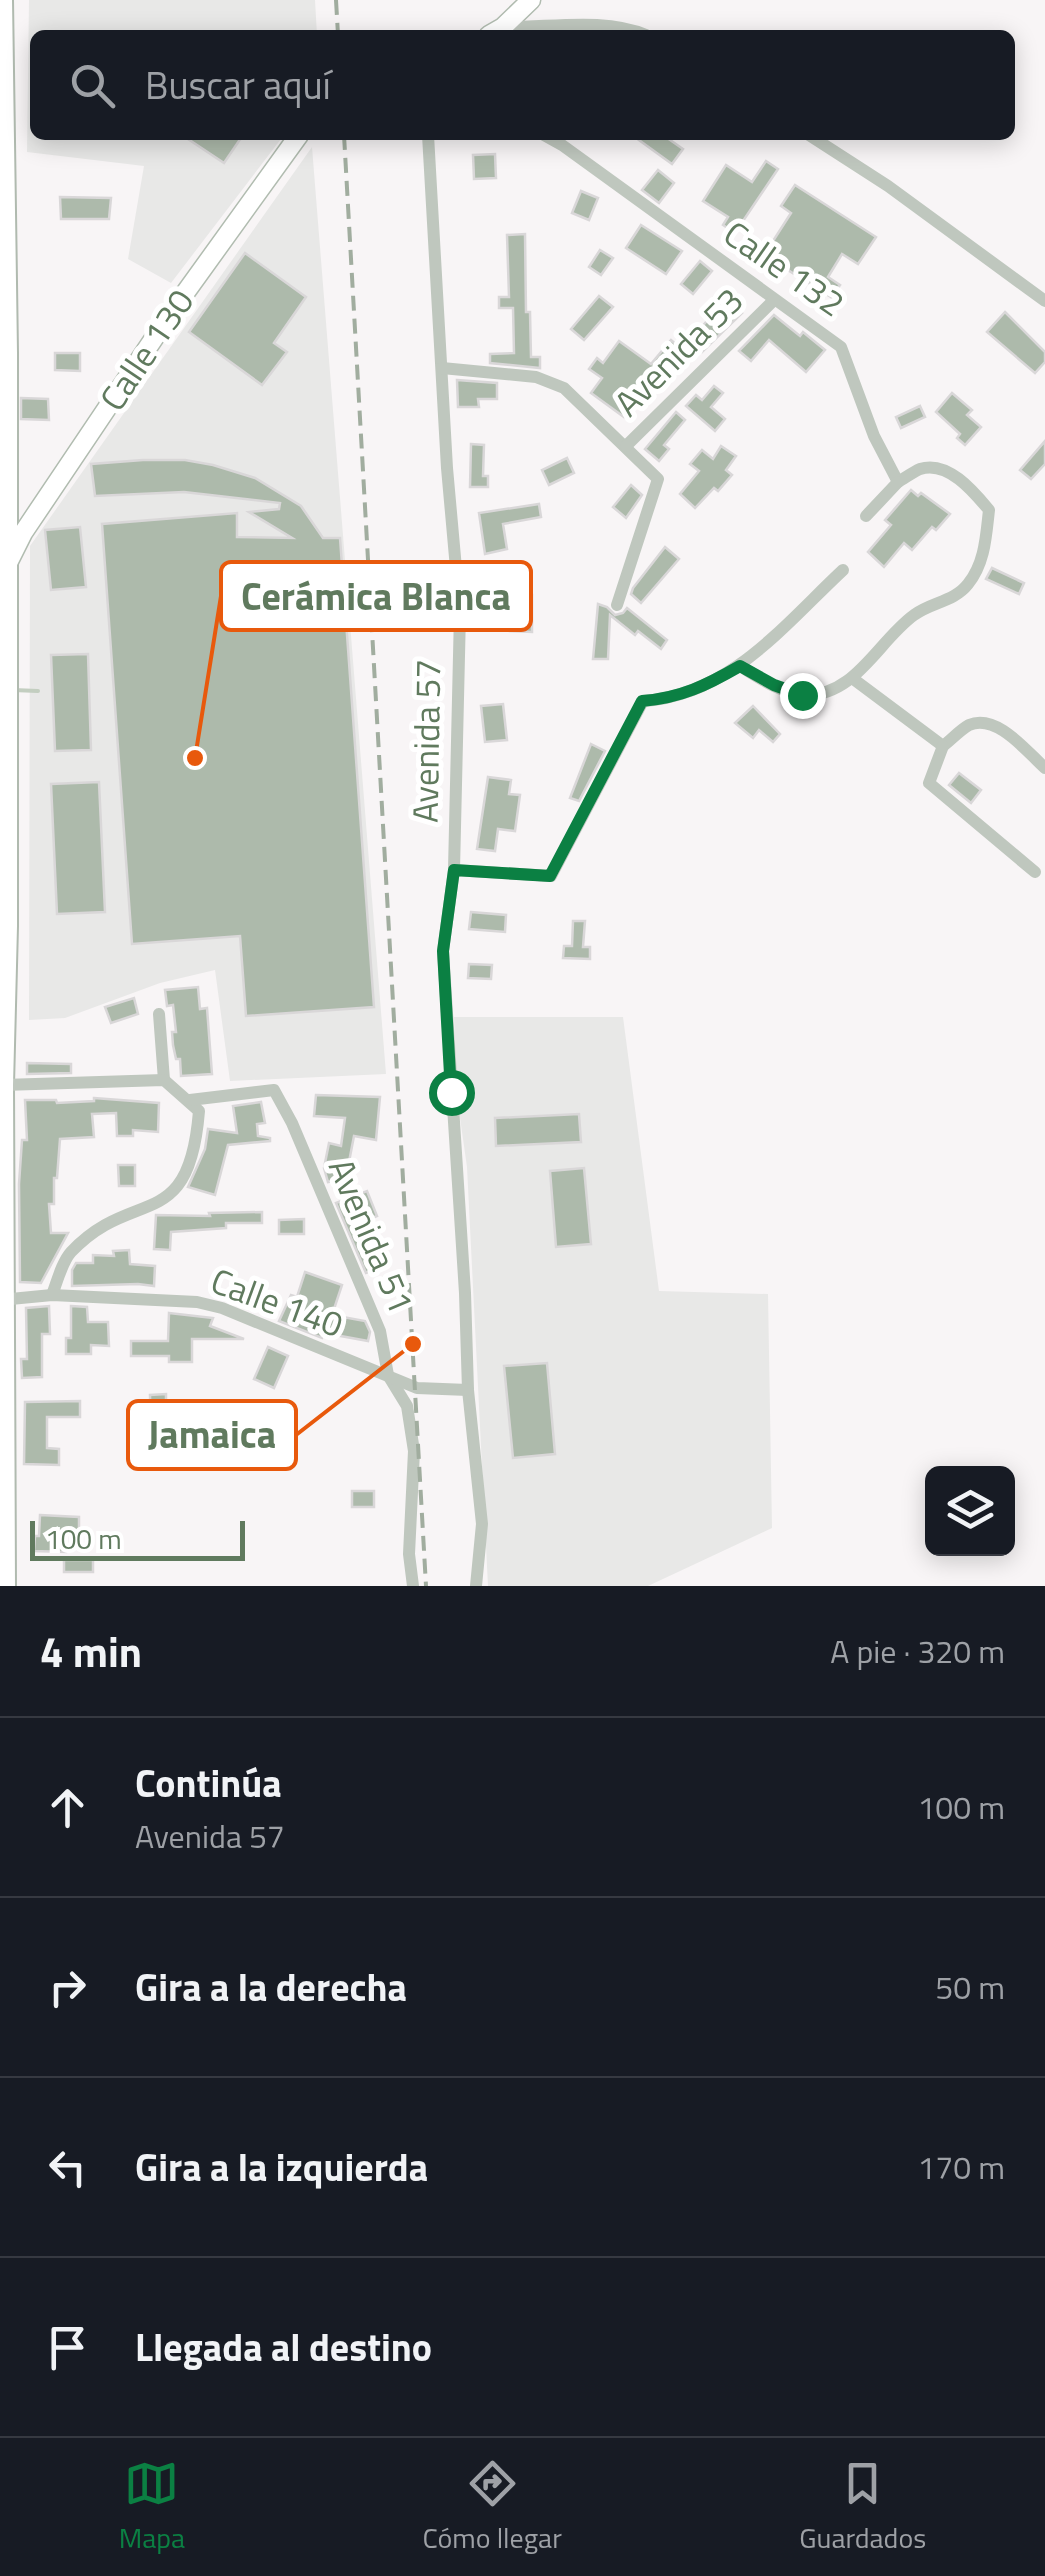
<!DOCTYPE html>
<html lang="es">
<meta charset="utf-8">
<style>
body{margin:0;font-family:"Titillium Web",sans-serif;background:#242831;color:#f1f3f6}
.controls{position:absolute;right:30px;bottom:30px;display:grid;overflow:hidden;border-radius:15px;box-shadow:0 5px 25px #0003}
.controls button{width:90px;height:90px;display:grid;place-items:center;padding:0;border:0;border-bottom:2px solid #363941;background:#171b24;color:#f1f3f6;font:50px sans-serif}
.scale{position:absolute;left:30px;bottom:25px;width:215px;box-sizing:border-box;padding-left:10px;border:5px solid #607a5e;border-top:0;font-size:28px;line-height:35px;white-space:nowrap;color:#607a5e;-webkit-text-stroke:8px #fff;paint-order:stroke}
.stop{position:absolute;width:30px;height:30px;margin:-22px;border:8px solid #0b8043;border-radius:50%;background:#fff}
.stop.end{background:#0b8043;border-color:#fff;box-shadow:0 2px 10px #0008}
.list{margin:0;padding:0;list-style:none}
h2{display:flex;justify-content:space-between;align-items:center;height:130px;margin:0;padding:0 40px;font-size:42px}
h2 small{font-size:32px;font-weight:400;color:#9ea1a6}
.list li{display:grid;grid-template-columns:65px 1fr auto;gap:30px;align-items:center;box-sizing:border-box;height:180px;padding:0 40px;border-top:2px solid #363941}
.list b{display:block;font-size:38px;white-space:nowrap}
.list p{margin:0;font-size:32px;white-space:nowrap;color:#9ea1a6}
.list em{font-size:32px;font-style:normal;color:#9ea1a6}
.icon{flex:none;width:55px;height:55px;fill:none;stroke:currentColor;stroke-width:2;stroke-linecap:round;stroke-linejoin:round}
.map{position:relative;flex:none;width:1045px;height:1586px;overflow:hidden}
.search{position:absolute;background:#171b24;box-shadow:0 5px 25px #0003;left:30px;right:30px;top:30px;height:110px;display:flex;align-items:center;gap:25px;box-sizing:border-box;padding:0 35px;border-radius:15px;color:#9ea1a6;font-size:38px}
.sheet{height:850px;background:#171b24}
nav{display:flex;justify-content:space-around;align-items:center;box-sizing:border-box;height:140px;border-top:2px solid #363941;background:#171b24;font-size:28px;color:#9ea1a6}
nav a{display:grid;justify-items:center;gap:5px}
nav .on{color:#0b8043}
.map>svg:first-child{display:block}
.built{fill:#e8e8e7}
.lines{fill:none;stroke-linecap:round;stroke-linejoin:round}
.stream{stroke:#c3cec0;stroke-width:4}
.building{fill:#adbaab;stroke:#d9d7d8;stroke-width:2.5}
.secondary-casing{stroke:#b1bcb0;stroke-width:21}
.primary-casing{stroke:#b0baaf;stroke-width:24}
.minor{stroke:#bfc7be;stroke-width:12}
.secondary{stroke:#fff;stroke-width:18}
.primary{stroke:#fff;stroke-width:20}
.rail{stroke:#a1ad9f;stroke-width:4;stroke-dasharray:15 8;stroke-linecap:butt}
.route{stroke:#0b8043;stroke-width:12}
.labels{text-anchor:middle;stroke-width:10;stroke-linejoin:round;paint-order:stroke}
.street-label{font-size:35px;fill:#607a5e;stroke:#fff}
.leader{fill:none;stroke:#e8590c;stroke-width:4}
.callout-dot{fill:#e8590c;stroke:#fff;stroke-width:4}
.callout{fill:#fff;stroke:#e8590c;stroke-width:4}
.callout-label{font-size:38px;text-anchor:middle;font-weight:bold;fill:#607a5e}
</style>
<div class="map">
<svg width="1045" height="1586" viewBox="0 0 1045 1586">
<rect width="100%" height="100%" fill="#f8f5f6"/>
<g class="built">
<polygon points="29,0 315,0 317,35 35,35 35,135 284,135 171,283 128,259 144,166 27,152"/>
<polygon points="312,147 386,1074 230,1081 215,970 160,983 65,1018 29,1020 30,546"/>
<polygon points="454,1017 623,1017 659,1291 768,1294 772,1528 648,1586 488,1586 467,1167 457,1097"/>
</g>
<g class="lines">
<polyline class="stream" points="13,690 38,691"/>
</g>
<g class="building">
<polygon points="182,135 243,135 224,163"/>
<polygon points="632,135 663,135 683,149 672,164"/>
<polygon points="495,154 496,178 474,179 473,155"/>
<polygon points="766,161 778,169 735,233 723,225 728,217 703,201 726,165 752,182"/>
<polygon points="658,170 674,183 659,203 642,190"/>
<polygon points="795,185 876,237 858,264 842,254 828,277 840,285 831,297 764,255 791,213 781,206"/>
<polygon points="581,191 598,198 589,220 572,213"/>
<polygon points="60,197 111,198 109,219 61,219"/>
<polygon points="641,225 682,251 666,274 626,248"/>
<polygon points="525,234 526,312 530,312 531,357 540,357 540,368 490,363 490,354 514,353 513,308 499,308 499,297 509,297 507,235"/>
<polygon points="600,250 613,258 601,275 589,267"/>
<polygon points="245,253 306,297 274,343 287,352 262,385 189,332"/>
<polygon points="700,261 712,271 693,294 681,284"/>
<polygon points="599,296 613,307 584,340 571,329"/>
<polygon points="727,298 742,313 702,352 696,346 677,368 674,365 657,390 652,386 624,417 591,393 602,378 589,369 597,358 603,363 619,341 651,364 671,340 678,346 695,326 699,330"/>
<polygon points="1005,312 1045,352 1045,362 1035,373 987,332"/>
<polygon points="774,315 800,336 803,332 825,350 806,372 769,340 751,361 739,351"/>
<polygon points="55,353 80,353 80,371 55,370"/>
<polygon points="457,380 497,383 497,399 478,399 479,407 458,407"/>
<polygon points="714,386 723,393 711,407 725,419 715,431 686,406 696,395 702,400"/>
<polygon points="952,393 972,410 967,415 981,427 965,445 957,438 960,434 936,412"/>
<polygon points="21,398 48,399 49,420 21,419"/>
<polygon points="920,406 925,417 901,428 896,417"/>
<polygon points="676,412 685,420 664,445 669,449 659,461 645,449"/>
<polygon points="1045,441 1045,464 1031,479 1020,470"/>
<polygon points="471,444 484,445 483,476 488,476 488,487 470,487"/>
<polygon points="721,446 736,456 726,470 732,475 718,491 714,488 695,508 680,494 699,471 690,464 702,450 713,459"/>
<polygon points="567,458 574,473 549,485 542,470"/>
<polygon points="143,460 185,460 213,465 255,478 301,506 323,538 340,538 374,1007 246,1016 240,936 132,944 102,524 237,513 237,537 292,538 249,512 279,509 280,503 184,492 95,496 91,464"/>
<polygon points="631,485 642,495 626,518 613,507"/>
<polygon points="911,490 918,496 921,493 950,514 936,530 932,527 912,550 904,543 884,567 868,552 891,525 885,520"/>
<polygon points="539,504 541,517 503,524 507,549 485,554 479,513"/>
<polygon points="80,527 86,587 51,590 45,530"/>
<polygon points="665,547 679,559 641,603 631,594 633,588"/>
<polygon points="992,568 1024,583 1019,594 986,579"/>
<polygon points="532,595 532,632 510,631 511,608 507,608 506,597"/>
<polygon points="598,604 607,607 615,615 623,613 627,608 667,640 661,649 638,631 635,635 610,615 608,659 593,659"/>
<polygon points="88,654 91,750 55,751 51,655"/>
<polygon points="503,704 507,740 485,742 481,706"/>
<polygon points="753,706 780,734 773,742 759,730 753,738 735,723"/>
<polygon points="591,744 605,751 579,801 570,798"/>
<polygon points="959,773 981,790 971,803 949,785"/>
<polygon points="488,777 511,780 509,794 520,795 515,831 498,829 495,851 477,849"/>
<polygon points="99,782 105,912 57,914 51,784"/>
<polygon points="471,912 506,915 505,932 469,929"/>
<polygon points="573,921 585,921 583,947 590,947 590,959 563,958 564,946 572,946"/>
<polygon points="469,964 492,965 491,979 468,978"/>
<polygon points="198,987 200,1009 207,1008 212,1074 181,1076 180,1059 176,1059 173,1045 172,1032 176,1032 173,1005 167,1006 165,990"/>
<polygon points="134,998 138,1014 111,1023 105,1007"/>
<polygon points="27,1063 71,1064 71,1073 27,1074"/>
<polygon points="316,1095 380,1097 376,1140 354,1136 348,1167 339,1165 340,1180 328,1182 324,1168 329,1143 341,1146 345,1118 314,1116"/>
<polygon points="94,1098 159,1103 158,1132 133,1130 133,1136 117,1136 116,1113 92,1114 94,1137 60,1139 57,1178 54,1178 54,1204 49,1204 51,1233 68,1233 41,1283 20,1282 19,1184 22,1140 27,1140 25,1100 56,1100 57,1103 94,1101"/>
<polygon points="261,1102 265,1123 257,1124 258,1136 270,1138 270,1141 228,1145 215,1195 188,1187 205,1149 208,1129 237,1133 233,1106"/>
<polygon points="579,1114 581,1142 496,1146 495,1118"/>
<polygon points="118,1165 135,1165 135,1186 119,1186"/>
<polygon points="584,1168 591,1244 556,1247 550,1171"/>
<polygon points="367,1191 377,1216 365,1221 380,1268 366,1273 336,1203"/>
<polygon points="262,1212 262,1223 226,1223 226,1228 171,1232 170,1250 154,1249 156,1215 210,1216 209,1213"/>
<polygon points="304,1219 304,1234 279,1234 279,1220"/>
<polygon points="129,1250 130,1264 155,1266 154,1286 138,1284 72,1286 72,1270 76,1263 93,1263 93,1255 114,1256 113,1251"/>
<polygon points="305,1272 342,1285 332,1315 365,1321 370,1332 368,1341 324,1333 322,1338 279,1321 291,1295 297,1297"/>
<polygon points="49,1306 50,1334 42,1334 42,1377 22,1378 21,1359 27,1359 26,1308"/>
<polygon points="71,1306 87,1307 88,1322 108,1322 109,1346 91,1345 91,1354 66,1354 66,1338 71,1338"/>
<polygon points="169,1313 213,1318 210,1326 244,1339 192,1339 192,1362 169,1362 169,1356 131,1356 131,1341 168,1341"/>
<polygon points="268,1347 288,1356 274,1388 254,1379"/>
<polygon points="547,1363 555,1454 513,1458 504,1366"/>
<polygon points="166,1394 166,1410 162,1410 164,1442 151,1443 150,1395"/>
<polygon points="80,1401 80,1417 47,1417 47,1448 59,1449 59,1465 24,1464 25,1402"/>
<rect x="352" y="1491" width="22" height="16"/>
<polygon points="40,1515 79,1517 79,1533 66,1532 66,1552 34,1551 35,1536 39,1536"/>
<rect x="64" y="1560" width="29" height="12"/>
</g>
<g class="lines">
<defs>
<g id="secondary">
<polyline points="489,35 503,27 531,0"/>
<polyline points="7,565 23,533 175,307 299,135"/>
</g>
<polyline id="primary" points="2,0 7,353 7,926 3,1085 5,1586"/>
</defs>
<use href="#secondary" class="secondary-casing"/>
<use href="#primary" class="primary-casing"/>
<g class="minor">
<path d="M 503,27 C 549,28 603,17 646,35"/>
<polyline points="428,135 447,468 460,613 454,870 443,951 465,1293 468,1390 482,1524 476,1586"/>
<path d="M 544,135 L 562,145 L 841,347 L 874,436 L 898,482 C 905,478 913,472 920,469 C 948,460 974,492 989,510 C 986,536 985,563 968,584 C 954,602 931,602 914,615 C 878,641 855,697 804,695 C 782,694 758,677 740,666"/>
<polyline points="809,135 888,186 1045,301"/>
<polyline points="442,368 536,377 564,388 658,479 617,605"/>
<polyline points="626,446 774,300"/>
<polyline points="866,516 898,482"/>
<path d="M 852,678 L 943,746 C 951,740 960,730 969,725 C 997,713 1027,752 1045,768"/>
<polyline points="943,746 929,783 1035,872"/>
<path d="M 454,870 L 551,876 L 643,701 C 730,695 783,626 843,570"/>
<polyline points="159,1014 164,1080"/>
<path d="M 3,1085 L 164,1080 L 199,1111 C 189,1236 134,1185 71,1252 C 62,1262 57,1282 52,1295"/>
<polyline points="190,1100 274,1090 292,1123 380,1331 388,1375 407,1406 414,1451 409,1554 413,1586"/>
<polyline points="0,1300 52,1295 197,1302 222,1308 417,1388 468,1390"/>
</g>
<use href="#secondary" class="secondary"/>
<use href="#primary" class="primary"/>
<g class="rail">
<polyline points="336,0 338,35"/>
<polyline points="344,135 426,1586"/>
</g>
</g>
<g class="lines">
<path class="route" d="M 451,1092 L 443,951 L 454,870 L 550,876 L 642,701 C 681,698 707,685 740,666 L 774,685 L 802,695"/>
</g>
<g class="labels">
<g class="street-label">
<text transform="translate(784 269) rotate(35)" y="12">Calle 132</text>
<text transform="translate(147 350) rotate(-56)" y="12">Calle 130</text>
<text transform="translate(679 352) rotate(-45)" y="12">Avenida 53</text>
<text transform="translate(427 741) rotate(-89)" y="12">Avenida 57</text>
<text transform="translate(371 1236) rotate(67)" y="12">Avenida 51</text>
<text transform="translate(277 1303) rotate(20)" y="12">Calle 140</text>
</g>
</g>
<path class="leader" d="M195 758L221 596M413 1344L296 1435"/>
<g class="callout-dot">
<circle cx="195" cy="758" r="10"/>
<circle cx="413" cy="1344" r="10"/>
</g>
<g class="callout">
<rect x="221" y="562" width="310" height="68" rx="10"/>
<rect x="128" y="1401" width="168" height="68" rx="10"/>
</g>
<g class="callout-label">
<text x="376" y="610">Cerámica Blanca</text>
<text x="212" y="1448">Jamaica</text>
</g>
</svg>
<div class="controls">
<button><svg class="icon" aria-label="layers" viewBox="0 0 24 24"><path d="M12 4l9 5-9 5-9-5zM3 14l9 5 9-5"/></svg></button>
</div>
<div class="scale">100 m</div>
<div class="stop" style="left:451px;top:1092px"></div>
<div class="stop end" style="left:802px;top:695px"></div>
<div class="search"><svg class="icon" aria-label="search" viewBox="0 0 24 24"><circle cx="10" cy="10" r="6"/><path d="M15 15l6 6"/></svg>Buscar aquí</div>
</div>
<section class="sheet">
<h2>4 min<small>A pie · 320 m</small></h2>
<ul class="list">
<li><svg class="icon" aria-label="ahead" viewBox="0 0 24 24"><path d="M12 20V5M6 11l6-6 6 6"/></svg><div><b>Continúa</b><p>Avenida 57</p></div><em>100 m</em></li>
<li><svg class="icon" aria-label="right" viewBox="0 0 24 24"><path d="M7 20v-9h11M14 6l5 5-5 5"/></svg><div><b>Gira a la derecha</b></div><em>50 m</em></li>
<li><svg class="icon" aria-label="left" viewBox="0 0 24 24"><path d="M17 20v-9H6M10 6l-5 5 5 5"/></svg><div><b>Gira a la izquierda</b></div><em>170 m</em></li>
<li><svg class="icon" aria-label="arrive" viewBox="0 0 24 24"><path d="M6 21V4h12l-3 4 3 4H6"/></svg><div><b>Llegada al destino</b></div></li>
</ul>
</section>
<nav>
<a class="on"><svg class="icon" aria-label="map" viewBox="0 0 24 24"><path d="M3 6l6-2 6 2 6-2v14l-6 2-6-2-6 2zM9 4v14M15 6v14"/></svg>Mapa</a>
<a><svg class="icon" aria-label="directions" viewBox="0 0 24 24"><path d="M12 3l9 9-9 9-9-9zM9 14v-3h6M13 9l2 2-2 2"/></svg>Cómo llegar</a>
<a><svg class="icon" aria-label="saved" viewBox="0 0 24 24"><path d="M7 4h10v16l-5-4-5 4z"/></svg>Guardados</a>
</nav>
